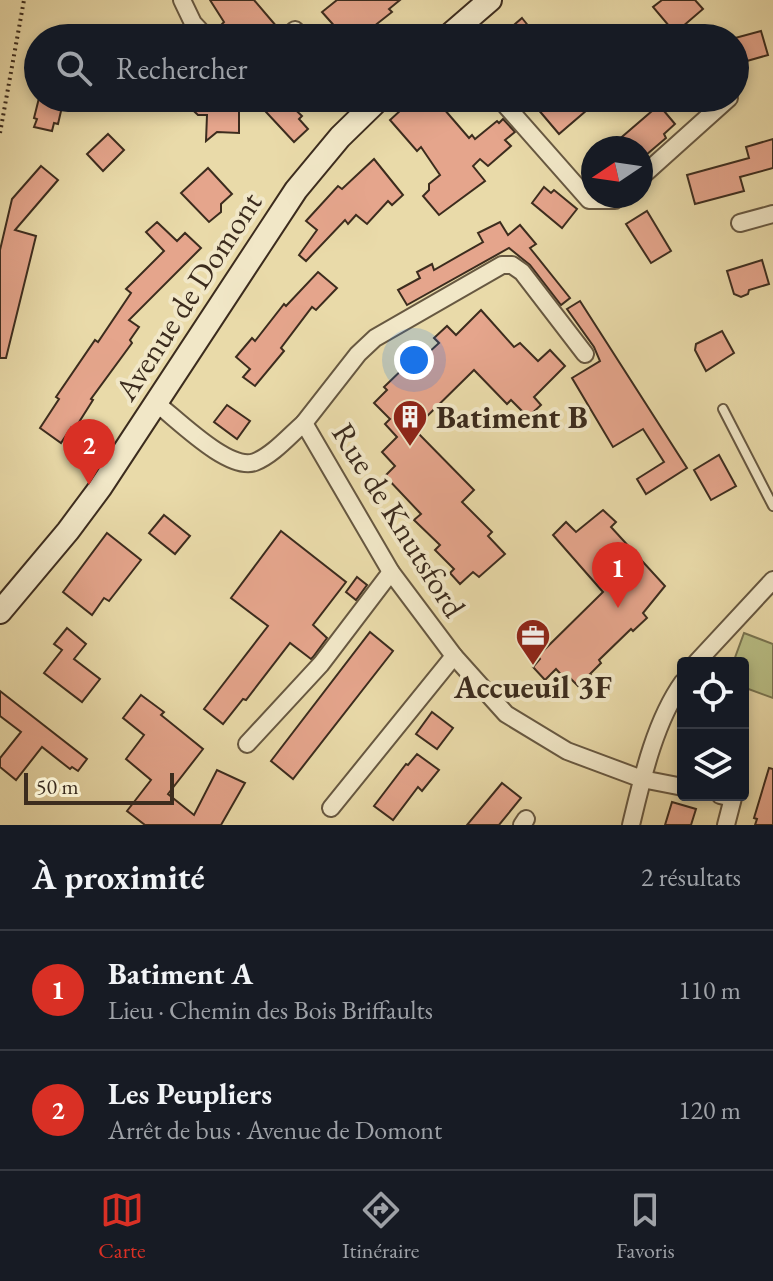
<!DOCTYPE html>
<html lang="fr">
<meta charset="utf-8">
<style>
body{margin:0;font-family:"EB Garamond",serif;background:#242831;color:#f1f3f6}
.controls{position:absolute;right:24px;bottom:24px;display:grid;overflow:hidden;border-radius:8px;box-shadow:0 4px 12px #0003}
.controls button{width:72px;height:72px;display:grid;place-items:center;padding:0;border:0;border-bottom:2px solid #363941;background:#171b24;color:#f1f3f6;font:40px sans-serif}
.compass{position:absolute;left:581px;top:136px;width:72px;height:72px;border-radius:50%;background:#171b24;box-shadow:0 4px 12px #0003;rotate:257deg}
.scale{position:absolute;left:24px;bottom:20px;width:150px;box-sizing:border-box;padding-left:8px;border:4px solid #3c2c1e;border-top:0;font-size:22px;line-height:28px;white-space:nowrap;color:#3c2c1e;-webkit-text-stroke:6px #f1e7c7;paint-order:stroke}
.you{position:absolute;left:414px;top:360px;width:28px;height:28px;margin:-20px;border:6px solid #fff;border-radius:50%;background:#1a73e8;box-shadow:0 0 0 12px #1a73e833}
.badge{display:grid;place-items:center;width:52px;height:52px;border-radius:50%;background:#d93025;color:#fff;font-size:26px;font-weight:700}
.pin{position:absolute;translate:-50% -66px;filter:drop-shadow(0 2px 4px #0008)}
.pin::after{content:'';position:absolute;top:42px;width:28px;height:24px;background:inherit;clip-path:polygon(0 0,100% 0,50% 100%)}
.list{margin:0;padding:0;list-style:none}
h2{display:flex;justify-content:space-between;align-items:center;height:104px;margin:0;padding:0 32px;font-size:34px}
h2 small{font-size:26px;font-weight:400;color:#9ea1a6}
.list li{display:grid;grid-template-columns:52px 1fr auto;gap:24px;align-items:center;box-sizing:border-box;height:120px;padding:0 32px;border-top:2px solid #363941}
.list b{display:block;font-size:30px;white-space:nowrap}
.list p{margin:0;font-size:26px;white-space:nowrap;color:#9ea1a6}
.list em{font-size:26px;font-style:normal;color:#9ea1a6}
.icon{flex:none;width:44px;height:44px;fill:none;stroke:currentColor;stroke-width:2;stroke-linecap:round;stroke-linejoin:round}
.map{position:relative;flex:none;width:773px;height:825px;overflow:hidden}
.search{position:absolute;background:#171b24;box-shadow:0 4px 12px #0003;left:24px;right:24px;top:24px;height:88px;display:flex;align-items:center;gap:20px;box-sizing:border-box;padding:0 28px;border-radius:44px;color:#9ea1a6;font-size:30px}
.sheet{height:344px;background:#171b24}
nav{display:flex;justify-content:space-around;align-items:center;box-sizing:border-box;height:112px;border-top:2px solid #363941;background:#171b24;font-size:22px;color:#9ea1a6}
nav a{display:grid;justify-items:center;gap:4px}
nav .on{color:#d93025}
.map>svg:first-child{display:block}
.green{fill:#b9bf86;stroke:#7a7652;stroke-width:2}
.building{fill:#e5a58c;stroke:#3c2c1e;stroke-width:2}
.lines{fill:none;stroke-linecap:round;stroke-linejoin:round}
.service-casing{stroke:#675841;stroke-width:12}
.minor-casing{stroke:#675841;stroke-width:20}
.secondary-casing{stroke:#3c2c1e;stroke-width:26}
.path{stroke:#3c2c1e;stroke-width:4;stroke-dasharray:2 4;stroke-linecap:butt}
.service{stroke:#f1e7c7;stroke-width:8}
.minor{stroke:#f1e7c7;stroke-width:16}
.secondary{stroke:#f1e7c7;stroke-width:22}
.labels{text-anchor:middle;stroke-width:8;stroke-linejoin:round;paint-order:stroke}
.street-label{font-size:32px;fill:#3c2c1e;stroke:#f1e7c7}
.poi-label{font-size:32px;font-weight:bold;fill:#3c2c1e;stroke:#f1e7c7;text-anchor:start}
</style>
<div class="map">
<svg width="773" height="825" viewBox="0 0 773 825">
<rect width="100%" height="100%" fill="#e9daa9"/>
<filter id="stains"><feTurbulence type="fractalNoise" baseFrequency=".0025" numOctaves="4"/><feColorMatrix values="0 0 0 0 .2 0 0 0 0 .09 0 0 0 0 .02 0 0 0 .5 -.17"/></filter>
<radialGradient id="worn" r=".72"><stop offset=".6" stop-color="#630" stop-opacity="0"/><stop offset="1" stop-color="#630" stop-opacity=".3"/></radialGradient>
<polygon class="green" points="744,633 773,644 773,698 743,687 743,663 733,663"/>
<g class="building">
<polygon points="210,0 254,0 277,27 264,38 233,38 222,24 224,22"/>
<polygon points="337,0 400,0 389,9 392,12 359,38 345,38 322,12"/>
<polygon points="662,0 695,0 703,9 675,33 653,7"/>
<polygon points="522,18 538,38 499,38"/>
<polygon points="761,31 768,55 740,63 738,55 735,55 735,38"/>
<polygon points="39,98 64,98 58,124 54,123 52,131 34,127 37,119 34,118"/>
<polygon points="180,98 239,98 239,133 217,132 206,141 207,115 198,115"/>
<polygon points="253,98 283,98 302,116 299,119 308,129 294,142"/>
<polygon points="414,98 457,98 444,109 469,138 472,135 475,139 497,121 499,123 503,119 515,132 505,140 511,146 488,166 480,159 473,166 485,181 439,215 423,196 429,190 429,184 440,175 421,147 417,151 390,120"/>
<polygon points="549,98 601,98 559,134 537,108"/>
<polygon points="659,105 675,124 664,134 666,138 646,155 641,148 609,148"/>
<polygon points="108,134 124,150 103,171 87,154"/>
<polygon points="773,139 773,168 740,177 744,191 695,204 687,175 749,158 746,147"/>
<polygon points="374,159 403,195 392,205 388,201 367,224 356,215 348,224 345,220 306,261 299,255 317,230 306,221 338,186 342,189"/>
<polygon points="41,166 58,180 15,230 36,236 6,358 0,358 0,250 12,199"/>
<polygon points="208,168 232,194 221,204 221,212 209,222 181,193"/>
<polygon points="544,187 551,193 554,190 577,209 562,228 532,203"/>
<polygon points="647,211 671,251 651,263 626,224"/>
<polygon points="157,222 177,241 185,233 201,248 129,320 139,327 130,340 132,343 91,399 93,400 74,430 71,428 61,443 40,428 59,399 56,397 95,340 98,342 131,293 126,289 164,251 146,232"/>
<polygon points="500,222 508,235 520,225 536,244 530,248 570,298 561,305 530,265 509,248 407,305 398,290 420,278 417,272 432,264 434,270 483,242 478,233"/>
<polygon points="762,260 769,284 749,290 748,294 741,297 734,294 727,271"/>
<polygon points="318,272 337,288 316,310 312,307 281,348 284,351 255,386 243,377 250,369 236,357 252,338 255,341 284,304 286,306"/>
<polygon points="580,301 687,468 646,494 637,479 664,462 643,429 613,447 572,378 600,361 594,347 567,309"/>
<polygon points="481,310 514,347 520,343 538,361 550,350 565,366 534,397 541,405 528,417 511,400 507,404 474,370 414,429 474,490 462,502 492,532 488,536 505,554 479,577 473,572 460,584 450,573 454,569 435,550 440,545 414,520 421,514 385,476 395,466 382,452 397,437 385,424 390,419 374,403 387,390 384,387 410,362 414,366 439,343 434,338 447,326 456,335"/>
<polygon points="722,331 734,353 706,371 695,350 696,344"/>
<polygon points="227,405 250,421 237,439 214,422"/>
<polygon points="719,455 736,486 711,500 694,470"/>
<polygon points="603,510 616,522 611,527 665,586 643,613 647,618 633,631 631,629 599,660 601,663 590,674 601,686 590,698 571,679 568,682 556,669 545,680 533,667 540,659 538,656 603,592 553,535 566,522 576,532"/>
<polygon points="164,515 190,536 175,554 149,533"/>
<polygon points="281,531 346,582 313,625 327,638 313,657 311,659 290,643 246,700 243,699 223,724 204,709 268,626 231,598"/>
<polygon points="107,533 141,560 109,601 104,598 92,615 63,592"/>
<polygon points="357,577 367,585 356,600 346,592"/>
<polygon points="67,628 86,644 74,659 100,679 82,702 44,673 62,650 54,644"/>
<polygon points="370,632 393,651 293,779 271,761"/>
<polygon points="0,691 87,759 78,771 72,767 70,769 42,747 16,780 0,767 0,758 21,732 0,716"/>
<polygon points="141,695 164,712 161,715 203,749 168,794 194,815 217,770 245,783 221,825 145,825 127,811 151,780 126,759 144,735 123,718"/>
<polygon points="432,712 453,728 437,749 416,734"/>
<polygon points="417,754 439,770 422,791 418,787 393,820 374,806 406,764 408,765"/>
<polygon points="769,768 773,769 773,825 755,825 757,819 754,818"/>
<polygon points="502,783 521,798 499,825 467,825"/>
<polygon points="672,802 696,809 691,825 665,825"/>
</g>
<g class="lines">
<defs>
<polyline id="service" points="723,409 773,506"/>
<g id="minor">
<polyline points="182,0 193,23 207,38"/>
<polyline points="286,38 295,30 302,38"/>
<polyline points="499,98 589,200 615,200 620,196"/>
<polyline points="641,177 729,98"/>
<polyline points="740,223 773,214"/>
<path d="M 156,403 C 177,419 229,472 255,462 C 273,455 290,435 304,423 L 391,572 L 454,656 L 506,714 L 567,751 L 642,779 L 683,787"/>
<polyline points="304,423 358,354 375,338 502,265 512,265 522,272 585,354"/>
<polyline points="696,663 773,580"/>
<polyline points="247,744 321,664 391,572"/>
<polyline points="720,795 733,798 726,825"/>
<polyline points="331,808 454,656"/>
<polyline points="522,825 526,819"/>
<path d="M 631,825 C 642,779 655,721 683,682"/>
</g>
<g id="secondary">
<polyline points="446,38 490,0"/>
<polyline points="0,612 68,531 100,488 296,190 340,137 380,98"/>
</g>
</defs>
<use href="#service" class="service-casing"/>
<use href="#minor" class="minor-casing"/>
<use href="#secondary" class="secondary-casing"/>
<polyline class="path" points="0,133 24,0"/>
<use href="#service" class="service"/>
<use href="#minor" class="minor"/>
<use href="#secondary" class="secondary"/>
</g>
<defs>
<symbol id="building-pin" viewBox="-11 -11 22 30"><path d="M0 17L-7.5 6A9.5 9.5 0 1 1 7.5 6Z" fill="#8f2418" stroke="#f1e7c7"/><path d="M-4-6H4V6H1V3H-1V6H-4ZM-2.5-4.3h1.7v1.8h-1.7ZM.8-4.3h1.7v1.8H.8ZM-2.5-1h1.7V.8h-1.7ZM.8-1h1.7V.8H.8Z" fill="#fff"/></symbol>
<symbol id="office-pin" viewBox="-11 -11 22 30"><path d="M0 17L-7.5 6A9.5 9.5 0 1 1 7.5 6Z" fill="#8f2418" stroke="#f1e7c7"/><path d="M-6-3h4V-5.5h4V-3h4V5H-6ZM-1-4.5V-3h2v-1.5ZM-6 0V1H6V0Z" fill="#fff"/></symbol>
</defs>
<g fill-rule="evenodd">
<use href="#building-pin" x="390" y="397" width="40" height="54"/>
<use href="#office-pin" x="513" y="616" width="40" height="54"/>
</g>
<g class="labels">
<g class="street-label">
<text transform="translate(188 296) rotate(-57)" y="11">Avenue de Domont</text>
<text transform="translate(399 520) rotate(58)" y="11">Rue de Knutsford</text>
</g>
<g class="poi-label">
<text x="436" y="428">Batiment B</text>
<text x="533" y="698" text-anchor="middle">Accueuil 3F</text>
</g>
</g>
<rect width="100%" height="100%" filter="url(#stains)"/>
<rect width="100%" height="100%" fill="url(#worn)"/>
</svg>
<div class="controls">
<button><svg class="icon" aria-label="locate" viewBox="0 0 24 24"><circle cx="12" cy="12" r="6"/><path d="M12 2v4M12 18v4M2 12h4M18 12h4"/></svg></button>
<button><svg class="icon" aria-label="layers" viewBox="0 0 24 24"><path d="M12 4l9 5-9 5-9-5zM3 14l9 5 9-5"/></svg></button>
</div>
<svg class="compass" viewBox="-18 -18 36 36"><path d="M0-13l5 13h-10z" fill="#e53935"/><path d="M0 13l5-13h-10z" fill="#9ea1a6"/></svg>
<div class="scale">50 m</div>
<div class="you"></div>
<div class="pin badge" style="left:618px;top:608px">1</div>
<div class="pin badge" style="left:89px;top:485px">2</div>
<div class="search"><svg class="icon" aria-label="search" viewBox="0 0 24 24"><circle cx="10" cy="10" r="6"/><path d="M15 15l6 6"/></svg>Rechercher</div>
</div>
<section class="sheet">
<h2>À proximité<small>2 résultats</small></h2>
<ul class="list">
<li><span class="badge">1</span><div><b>Batiment A</b><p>Lieu · Chemin des Bois Briffaults</p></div><em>110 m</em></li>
<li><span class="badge">2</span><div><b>Les Peupliers</b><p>Arrêt de bus · Avenue de Domont</p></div><em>120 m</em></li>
</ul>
</section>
<nav>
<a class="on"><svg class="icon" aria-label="map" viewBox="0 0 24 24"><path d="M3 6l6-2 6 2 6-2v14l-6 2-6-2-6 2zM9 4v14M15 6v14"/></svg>Carte</a>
<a><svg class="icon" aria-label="directions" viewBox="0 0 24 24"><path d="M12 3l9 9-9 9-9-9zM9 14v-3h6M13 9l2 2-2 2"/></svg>Itinéraire</a>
<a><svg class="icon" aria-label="saved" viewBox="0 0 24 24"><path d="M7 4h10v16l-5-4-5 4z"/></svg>Favoris</a>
</nav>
